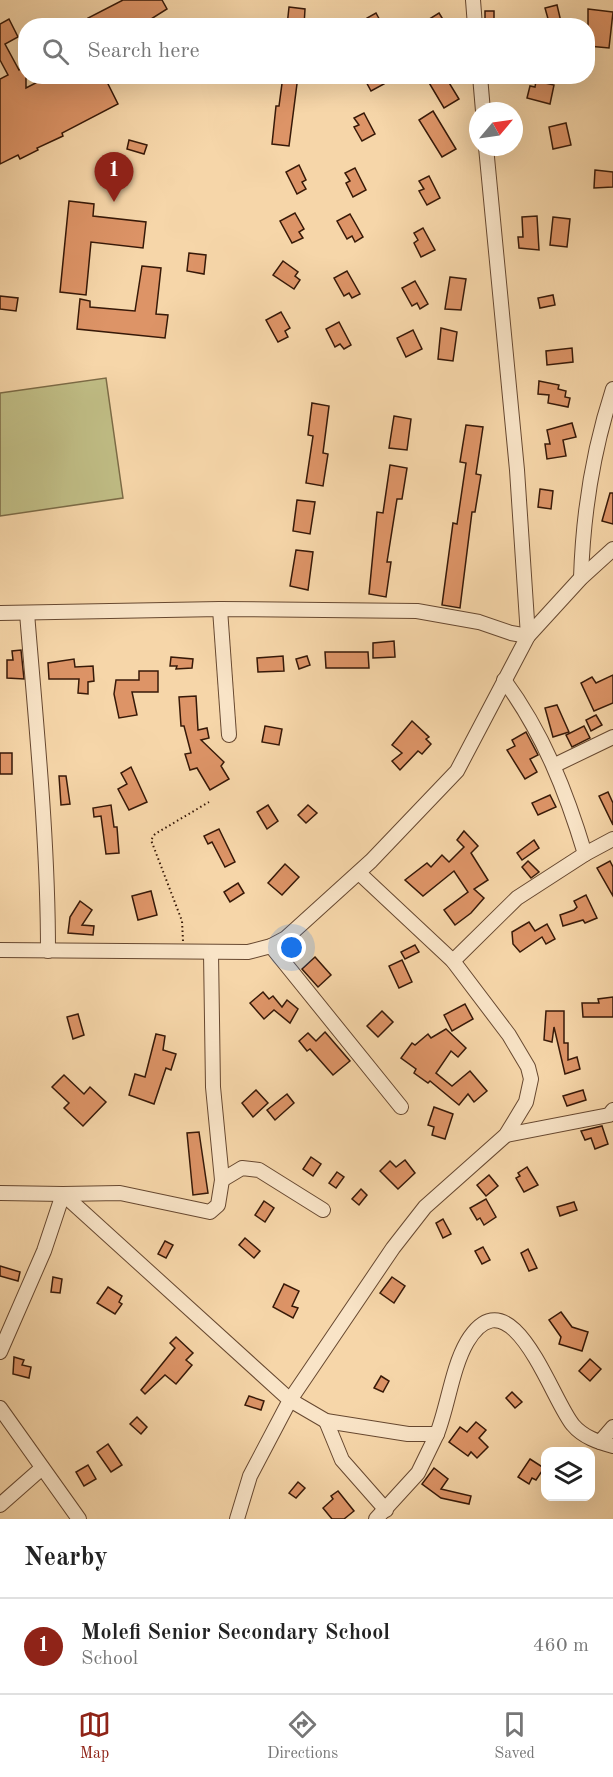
<!DOCTYPE html>
<style>
body{margin:0;font-family:"Old Standard TT",serif;background:#f2f2f2;color:#222}
.controls{position:absolute;right:18px;bottom:18px;display:grid;overflow:hidden;border-radius:12px;box-shadow:0 6px 24px #0002}
.controls button{width:54px;height:54px;display:grid;place-items:center;padding:0;border:0;border-bottom:2px solid #e0e0e0;background:#fff;color:#222;font:30px sans-serif}
.compass{position:absolute;left:469px;top:102px;width:54px;height:54px;border-radius:50%;background:#fff;box-shadow:0 6px 24px #0002;rotate:61deg}
.you{position:absolute;left:292px;top:948px;width:21px;height:21px;margin:-15px;border:4px solid #fff;border-radius:50%;background:#1a73e8;box-shadow:0 0 0 9px #1a73e833}
.badge{display:grid;place-items:center;width:39px;height:39px;border-radius:50%;background:#8f2418;color:#fff;font-size:20px;font-weight:700}
.pin{position:absolute;translate:-50% -50px;filter:drop-shadow(0 2px 3px #0008)}
.pin::after{content:'';position:absolute;top:32px;width:21px;height:18px;background:inherit;clip-path:polygon(0 0,100% 0,50% 100%)}
.list{margin:0;padding:0;list-style:none}
h2{display:flex;justify-content:space-between;align-items:center;height:78px;margin:0;padding:0 24px;font-size:26px}
h2 small{font-size:20px;font-weight:400;color:#767676}
.list li{display:grid;grid-template-columns:39px 1fr auto;gap:18px;align-items:center;box-sizing:border-box;height:96px;padding:0 24px;border-top:2px solid #e0e0e0}
.list b{display:block;font-size:22px;white-space:nowrap}
.list p{margin:0;font-size:20px;white-space:nowrap;color:#767676}
.list em{font-size:20px;font-style:normal;color:#767676}
.icon{flex:none;width:33px;height:33px;fill:none;stroke:currentColor;stroke-width:2;stroke-linecap:round;stroke-linejoin:round}
.map{position:relative;flex:none;width:613px;height:1519px;overflow:hidden}
.search{position:absolute;background:#fff;box-shadow:0 6px 24px #0002;left:18px;right:18px;top:18px;height:66px;display:flex;align-items:center;gap:15px;box-sizing:border-box;padding:0 21px;border-radius:24px;color:#767676;font-size:22px}
.sheet{height:174px;background:#fff}
nav{display:flex;justify-content:space-around;align-items:center;box-sizing:border-box;height:84px;border-top:2px solid #e0e0e0;background:#fff;font-size:16px;color:#767676}
nav a{display:grid;justify-items:center;gap:3px}
nav .on{color:#8f2418}
.map>svg:first-child{display:block}
.green{fill:#c0bd85;stroke:#7c6b46;stroke-width:1.5}
.building{fill:#dd9467;stroke:#371908;stroke-width:1.5}
.lines{fill:none;stroke-linecap:round;stroke-linejoin:round}
.minor-casing{stroke:#674830;stroke-width:16}
.path{stroke:#371908;stroke-width:2;stroke-dasharray:1.5 3;stroke-linecap:butt}
.minor{stroke:#f9e4c7;stroke-width:14}
</style>
<div class="map">
<svg width="613" height="1519" viewBox="0 0 613 1519">
<rect width="100%" height="100%" fill="#f6d6a9"/>
<filter id="stains"><feTurbulence type="fractalNoise" baseFrequency=".00333" numOctaves="4"/><feColorMatrix values="0 0 0 0 .2 0 0 0 0 .09 0 0 0 0 .02 0 0 0 .5 -.17"/></filter>
<radialGradient id="worn" r=".72"><stop offset=".6" stop-color="#630" stop-opacity="0"/><stop offset="1" stop-color="#630" stop-opacity=".3"/></radialGradient>
<polygon class="green" points="106,378 123,498 0,516 0,393"/>
<g class="building">
<polygon points="123,0 162,0 167,9 140,26 92,26 88,18"/>
<polygon points="557,5 562,26 550,26 545,8"/>
<polygon points="289,7 305,9 304,26 287,26"/>
<polygon points="588,9 613,12 609,48 588,46"/>
<rect x="485" y="11" width="9" height="15"/>
<polygon points="376,13 383,26 371,26 367,18"/>
<polygon points="439,13 447,26 418,26"/>
<polygon points="9,19 18,37 5,44 19,70 26,66 26,88 49,76 104,76 118,104 62,133 63,136 37,148 38,150 20,159 18,155 0,164 0,79 8,75 0,60 0,24"/>
<polygon points="283,76 298,76 289,146 272,144 276,106 279,106"/>
<polygon points="363,76 380,76 384,84 371,91"/>
<polygon points="425,76 445,76 459,99 444,108"/>
<polygon points="536,81 554,85 550,104 527,98 530,86 535,87"/>
<polygon points="433,111 456,149 442,157 419,120"/>
<polygon points="364,113 375,134 362,141 354,127 359,125 354,118"/>
<polygon points="566,123 571,145 553,149 549,127"/>
<polygon points="129,140 147,145 144,154 127,149"/>
<polygon points="299,165 306,180 302,182 306,189 297,194 286,172"/>
<polygon points="355,168 366,190 353,197 346,183 350,181 345,173"/>
<polygon points="595,170 613,172 613,187 594,188"/>
<polygon points="429,176 440,198 427,205 419,191 424,189 419,181"/>
<polygon points="69,201 94,204 93,216 146,222 143,248 91,242 86,295 60,292"/>
<polygon points="295,213 304,229 299,232 303,238 292,243 280,221"/>
<polygon points="350,214 363,237 355,242 352,236 347,239 337,221"/>
<polygon points="537,216 539,250 519,248 518,237 523,237 522,217"/>
<polygon points="553,217 570,219 567,247 550,245"/>
<polygon points="423,228 435,250 421,257 414,243 418,240 414,233"/>
<polygon points="189,253 206,255 204,274 187,271"/>
<polygon points="283,261 298,272 295,276 300,280 294,289 273,275"/>
<polygon points="142,266 161,268 156,314 168,315 165,338 77,329 80,299 90,301 90,307 135,311"/>
<polygon points="347,271 360,294 352,298 349,293 344,296 334,278"/>
<polygon points="450,277 466,279 461,310 445,309"/>
<polygon points="415,281 428,304 420,309 417,303 412,306 402,288"/>
<polygon points="553,295 555,305 540,308 538,298"/>
<polygon points="0,296 18,298 16,311 0,309"/>
<polygon points="281,312 290,328 285,331 288,337 278,342 266,320"/>
<polygon points="339,322 351,345 344,349 340,344 335,347 326,329"/>
<polygon points="441,328 457,332 453,361 438,359"/>
<polygon points="413,330 422,349 406,357 397,338"/>
<polygon points="572,348 573,362 547,365 546,351"/>
<polygon points="539,381 559,385 558,389 566,391 565,397 570,398 568,407 548,403 549,395 538,394"/>
<polygon points="312,403 329,406 323,453 328,454 323,486 306,483 313,436 308,435"/>
<polygon points="394,416 411,419 407,450 389,448"/>
<polygon points="572,423 576,437 563,440 566,456 547,459 545,444 550,444 547,430"/>
<polygon points="466,425 483,427 476,474 481,475 475,512 472,512 460,608 442,605 453,523 457,524 466,463 460,462"/>
<polygon points="390,465 407,468 402,499 397,499 387,562 391,562 386,597 369,594 377,512 383,513"/>
<polygon points="540,489 553,491 551,509 538,507"/>
<polygon points="610,493 613,493 613,524 602,521"/>
<polygon points="297,500 315,502 310,534 293,531"/>
<polygon points="296,550 313,552 308,590 290,586"/>
<polygon points="394,641 395,657 373,658 373,643"/>
<polygon points="21,650 24,679 7,678 7,660 13,660 12,651"/>
<polygon points="325,652 368,652 369,668 326,668"/>
<polygon points="283,656 284,671 258,672 257,658"/>
<polygon points="307,656 310,665 299,669 296,659"/>
<polygon points="171,657 193,659 192,668 176,669 177,666 170,666"/>
<polygon points="74,659 75,667 93,666 94,681 88,682 88,694 78,693 79,679 49,679 48,663"/>
<polygon points="139,671 158,671 158,692 132,692 137,715 119,718 114,694 116,680 139,680"/>
<polygon points="613,675 613,703 594,711 581,683 592,677 596,683"/>
<polygon points="196,696 198,730 207,728 209,738 201,740 224,762 221,766 229,779 210,790 197,768 190,770 185,754 191,753 184,726 181,726 179,697"/>
<polygon points="557,705 569,732 553,737 545,708"/>
<polygon points="596,715 602,725 591,731 586,720"/>
<polygon points="412,721 429,737 426,739 431,744 422,754 418,751 400,770 392,761 402,753 392,745"/>
<polygon points="265,726 282,729 279,745 262,742"/>
<polygon points="584,726 590,738 572,747 566,735"/>
<polygon points="526,732 538,755 530,759 537,772 525,779 507,750 515,746 512,740"/>
<rect x="0" y="753" width="12" height="21"/>
<polygon points="131,767 147,802 129,810 118,789 127,784 121,773"/>
<polygon points="59,776 66,776 70,804 61,805"/>
<polygon points="608,792 613,803 613,825 599,796"/>
<polygon points="550,795 556,807 538,815 532,803"/>
<polygon points="111,805 114,827 117,827 119,853 106,854 101,816 94,817 93,808"/>
<polygon points="268,805 278,821 267,829 257,812"/>
<polygon points="308,805 317,813 306,823 298,815"/>
<polygon points="219,829 235,862 225,867 212,842 208,844 204,836"/>
<polygon points="464,831 478,846 471,853 488,880 474,889 484,898 471,913 455,925 444,910 468,892 454,871 423,896 405,880 427,863 431,867 442,855 449,862 464,847 457,840"/>
<polygon points="534,840 539,848 522,860 517,853"/>
<polygon points="528,861 539,872 531,878 522,867"/>
<polygon points="610,861 613,867 613,896 597,868"/>
<polygon points="285,864 299,877 282,895 268,883"/>
<polygon points="238,883 244,893 230,902 224,892"/>
<polygon points="151,891 157,915 138,920 132,896"/>
<polygon points="586,895 597,918 585,923 583,920 563,926 560,915 574,910 577,907 574,901"/>
<polygon points="80,901 92,910 82,925 94,926 93,935 68,933 70,917"/>
<polygon points="529,922 535,931 547,924 555,939 546,944 542,937 520,952 513,944 512,932"/>
<polygon points="415,945 419,952 405,959 401,952"/>
<polygon points="315,957 331,975 318,987 302,969"/>
<polygon points="402,960 412,982 399,988 389,966"/>
<polygon points="263,992 269,999 273,996 282,1007 287,1000 298,1009 290,1023 274,1010 264,1019 250,1003"/>
<polygon points="613,997 613,1017 583,1017 582,1003 599,1003 598,999"/>
<polygon points="465,1004 473,1019 452,1031 444,1015"/>
<polygon points="382,1011 393,1022 378,1037 367,1026"/>
<polygon points="546,1011 564,1011 564,1043 568,1043 568,1060 577,1057 580,1069 565,1074 554,1027 552,1042 544,1040"/>
<polygon points="78,1014 84,1035 73,1039 67,1017"/>
<polygon points="446,1029 466,1048 458,1057 451,1051 436,1073 452,1086 470,1071 487,1091 474,1102 468,1094 459,1105 430,1081 428,1083 414,1073 416,1069 401,1058 412,1043 415,1045 428,1034 431,1038"/>
<polygon points="325,1032 350,1061 333,1075 310,1049 307,1051 299,1041 308,1033 316,1041"/>
<polygon points="156,1034 165,1036 163,1050 176,1054 171,1070 166,1068 154,1104 129,1095 135,1074 145,1077"/>
<polygon points="64,1075 84,1094 90,1087 106,1102 83,1126 64,1108 69,1103 52,1087"/>
<polygon points="256,1090 268,1103 253,1117 242,1103"/>
<polygon points="583,1090 586,1100 567,1106 563,1096"/>
<polygon points="287,1094 294,1103 275,1120 267,1110"/>
<polygon points="434,1107 453,1114 445,1139 432,1135 434,1127 428,1125"/>
<polygon points="602,1126 608,1144 595,1149 591,1138 585,1140 581,1131"/>
<polygon points="199,1132 208,1193 193,1195 187,1133"/>
<polygon points="311,1157 321,1164 313,1176 303,1169"/>
<polygon points="405,1160 415,1173 398,1189 380,1171 390,1161 396,1167"/>
<polygon points="527,1167 538,1185 524,1192 516,1178 520,1176 518,1173"/>
<polygon points="337,1172 344,1177 336,1188 329,1183"/>
<polygon points="489,1175 498,1186 486,1196 477,1185"/>
<polygon points="361,1189 367,1195 359,1205 352,1199"/>
<polygon points="486,1199 496,1217 484,1225 480,1218 477,1220 470,1208"/>
<polygon points="264,1201 274,1208 265,1222 255,1215"/>
<polygon points="574,1202 577,1210 560,1216 557,1207"/>
<polygon points="443,1219 451,1234 443,1238 436,1223"/>
<polygon points="245,1238 260,1251 254,1258 239,1245"/>
<polygon points="165,1241 173,1245 166,1258 158,1254"/>
<polygon points="483,1247 490,1260 482,1264 475,1251"/>
<polygon points="528,1249 537,1268 529,1271 521,1253"/>
<polygon points="0,1266 20,1272 18,1281 0,1276"/>
<polygon points="53,1277 62,1279 60,1293 51,1292"/>
<polygon points="392,1277 405,1286 394,1303 380,1293"/>
<polygon points="284,1284 299,1291 292,1306 298,1308 293,1318 273,1307"/>
<polygon points="108,1287 122,1296 119,1302 122,1304 115,1314 97,1303"/>
<polygon points="561,1312 572,1327 588,1332 582,1351 559,1344 561,1337 549,1320"/>
<polygon points="176,1337 193,1353 186,1360 192,1365 176,1384 165,1375 145,1394 141,1390 175,1348 170,1343"/>
<polygon points="14,1357 24,1360 22,1365 31,1367 29,1378 13,1374"/>
<polygon points="590,1359 601,1369 590,1381 579,1371"/>
<polygon points="381,1376 389,1381 383,1392 374,1388"/>
<polygon points="512,1392 522,1402 515,1408 506,1398"/>
<polygon points="249,1396 264,1401 261,1410 245,1405"/>
<polygon points="137,1417 147,1427 141,1434 130,1424"/>
<polygon points="476,1422 486,1430 479,1438 488,1447 477,1458 471,1452 468,1456 449,1442 460,1427 467,1432"/>
<polygon points="108,1444 122,1465 111,1472 97,1452"/>
<polygon points="530,1459 544,1468 536,1480 532,1478 529,1484 518,1477"/>
<polygon points="88,1465 96,1479 84,1486 76,1472"/>
<polygon points="434,1468 448,1479 441,1489 471,1496 469,1504 441,1498 422,1484"/>
<polygon points="298,1482 305,1488 296,1498 289,1493"/>
<polygon points="338,1491 354,1511 344,1519 332,1519 323,1508 333,1499 331,1496"/>
</g>
<g class="lines">
<defs>
<g id="minor">
<polyline points="473,0 475,26"/>
<polyline points="480,76 483,111"/>
<polyline points="486,147 517,470 528,636"/>
<path d="M 581,578 C 583,514 593,450 613,389"/>
<polyline points="220,609 229,735"/>
<polyline points="0,613 220,609 417,611 479,622 511,633 528,636"/>
<path d="M 27,613 C 36,725 48,838 48,951"/>
<polyline points="555,765 613,737"/>
<polyline points="585,854 613,839"/>
<path d="M 359,873 L 453,961 L 509,1035 L 528,1067 L 531,1079 L 526,1102 L 506,1135 L 425,1207 L 393,1248 L 290,1400 L 326,1421 L 408,1434 L 437,1434 C 448,1406 452,1368 467,1342 C 511,1269 552,1401 573,1425 C 583,1437 598,1442 613,1446"/>
<polyline points="271,946 401,1107"/>
<polyline points="0,950 248,952 271,946 286,938 371,861 457,771 528,636 581,578 613,549"/>
<path d="M 453,961 L 517,898 L 585,854 C 566,791 543,733 504,680"/>
<polyline points="506,1135 609,1115 613,1110"/>
<polyline points="222,1180 242,1168 259,1170 323,1210"/>
<polyline points="0,1193 63,1194 290,1400 250,1476 237,1519"/>
<polyline points="0,1352 44,1251 63,1194 120,1193 210,1212 218,1205 222,1180 213,1087 211,953"/>
<polyline points="0,1408 79,1519"/>
<polyline points="326,1421 342,1460 386,1510"/>
<polyline points="600,1442 613,1427"/>
<polyline points="0,1505 42,1468"/>
<polyline points="376,1519 418,1473 437,1434"/>
</g>
</defs>
<use href="#minor" class="minor-casing"/>
<polyline class="path" points="183,941 182,921 151,840 155,834 209,802"/>
<use href="#minor" class="minor"/>
</g>
<rect width="100%" height="100%" filter="url(#stains)"/>
<rect width="100%" height="100%" fill="url(#worn)"/>
</svg>
<div class="controls">
<button><svg class="icon" aria-label="layers" viewBox="0 0 24 24"><path d="M12 4l9 5-9 5-9-5zM3 14l9 5 9-5"/></svg></button>
</div>
<svg class="compass" viewBox="-18 -18 36 36"><path d="M0-13l5 13h-10z" fill="#e53935"/><path d="M0 13l5-13h-10z" fill="#767676"/></svg>
<div class="you"></div>
<div class="pin badge" style="left:114px;top:202px">1</div>
<div class="search"><svg class="icon" aria-label="search" viewBox="0 0 24 24"><circle cx="10" cy="10" r="6"/><path d="M15 15l6 6"/></svg>Search here</div>
</div>
<section class="sheet">
<h2>Nearby<small></small></h2>
<ul class="list">
<li><span class="badge">1</span><div><b>Molefi Senior Secondary School</b><p>School</p></div><em>460 m</em></li>
</ul>
</section>
<nav>
<a class="on"><svg class="icon" aria-label="map" viewBox="0 0 24 24"><path d="M3 6l6-2 6 2 6-2v14l-6 2-6-2-6 2zM9 4v14M15 6v14"/></svg>Map</a>
<a><svg class="icon" aria-label="directions" viewBox="0 0 24 24"><path d="M12 3l9 9-9 9-9-9zM9 14v-3h6M13 9l2 2-2 2"/></svg>Directions</a>
<a><svg class="icon" aria-label="saved" viewBox="0 0 24 24"><path d="M7 4h10v16l-5-4-5 4z"/></svg>Saved</a>
</nav>
